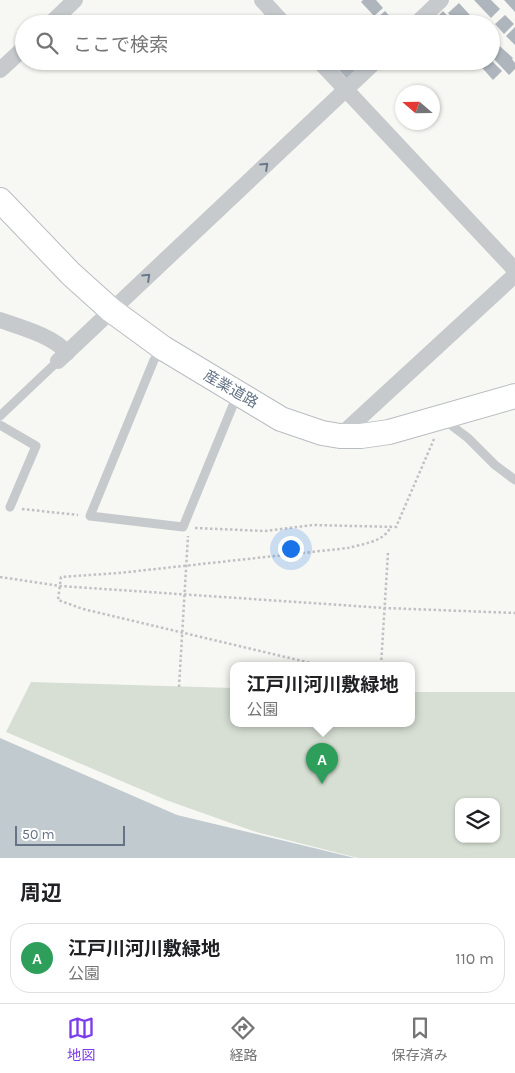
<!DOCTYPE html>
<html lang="ja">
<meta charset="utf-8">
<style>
body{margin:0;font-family:Karla,"Noto Sans JP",sans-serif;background:#f6f6f6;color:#202124}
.controls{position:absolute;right:15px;bottom:15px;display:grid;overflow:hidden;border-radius:10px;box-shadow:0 1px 4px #0004}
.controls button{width:45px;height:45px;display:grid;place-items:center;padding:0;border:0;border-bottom:1px solid #e0e0e0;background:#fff;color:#202124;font:25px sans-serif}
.compass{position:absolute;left:395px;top:85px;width:45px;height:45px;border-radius:50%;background:#fff;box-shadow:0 1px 4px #0004;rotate:290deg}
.scale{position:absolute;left:15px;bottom:12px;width:110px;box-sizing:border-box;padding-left:5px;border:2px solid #647486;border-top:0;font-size:14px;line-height:18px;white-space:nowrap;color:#647486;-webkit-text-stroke:4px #fff;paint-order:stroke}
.you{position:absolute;left:290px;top:548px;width:18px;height:18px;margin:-12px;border:4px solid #fff;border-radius:50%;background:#1a73e8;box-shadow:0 0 0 8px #1a73e833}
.badge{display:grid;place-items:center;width:32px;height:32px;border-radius:50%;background:#7c3aed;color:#fff;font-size:16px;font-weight:700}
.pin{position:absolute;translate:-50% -41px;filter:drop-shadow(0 1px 2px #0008)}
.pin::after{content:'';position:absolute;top:26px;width:18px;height:15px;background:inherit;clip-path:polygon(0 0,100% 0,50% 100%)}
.popup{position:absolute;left:230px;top:662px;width:185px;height:65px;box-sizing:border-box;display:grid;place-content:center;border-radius:10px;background:#fff;filter:drop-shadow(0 1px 4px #0005);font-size:16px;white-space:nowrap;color:#757577}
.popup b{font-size:19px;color:#202124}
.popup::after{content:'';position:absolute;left:50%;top:100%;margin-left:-10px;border:10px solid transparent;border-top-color:#fff}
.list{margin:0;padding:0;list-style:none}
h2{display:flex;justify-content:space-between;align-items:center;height:65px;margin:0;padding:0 20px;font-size:21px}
h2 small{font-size:16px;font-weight:400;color:#757577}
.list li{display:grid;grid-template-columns:32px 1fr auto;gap:15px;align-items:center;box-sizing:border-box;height:70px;margin:0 10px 10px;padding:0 10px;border:1px solid #e0e0e0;border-radius:20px}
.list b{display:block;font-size:19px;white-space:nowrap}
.list p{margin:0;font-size:16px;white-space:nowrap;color:#757577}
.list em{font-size:16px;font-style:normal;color:#757577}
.icon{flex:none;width:28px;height:28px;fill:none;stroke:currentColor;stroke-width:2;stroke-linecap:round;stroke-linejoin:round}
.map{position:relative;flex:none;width:515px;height:858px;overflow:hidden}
.search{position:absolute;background:#fff;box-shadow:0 1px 4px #0004;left:15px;right:15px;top:15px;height:55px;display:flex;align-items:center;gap:12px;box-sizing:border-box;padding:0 18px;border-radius:28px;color:#757577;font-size:19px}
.sheet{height:145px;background:#fff}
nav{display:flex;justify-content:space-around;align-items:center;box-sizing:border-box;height:70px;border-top:1px solid #e0e0e0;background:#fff;font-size:14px;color:#757577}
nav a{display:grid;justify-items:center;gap:2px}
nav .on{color:#7c3aed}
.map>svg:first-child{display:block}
.green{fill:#d7dfd4;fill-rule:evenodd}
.water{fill:#c0cacf}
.building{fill:#aeb5bc}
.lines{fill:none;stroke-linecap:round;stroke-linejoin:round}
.secondary-casing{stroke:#b8bdc2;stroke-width:26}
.path{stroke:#c0c1c4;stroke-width:2.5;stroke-dasharray:2.5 2.5;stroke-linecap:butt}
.lane{stroke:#c6cacd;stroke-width:9}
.street{stroke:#c6cacd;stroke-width:16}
.secondary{stroke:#fff;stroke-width:24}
.oneway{stroke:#69788a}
.labels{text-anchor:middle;stroke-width:5;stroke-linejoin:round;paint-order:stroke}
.street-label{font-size:15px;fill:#647486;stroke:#fff}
</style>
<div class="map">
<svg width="515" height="858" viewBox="0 0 515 858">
<rect width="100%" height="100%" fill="#f7f7f3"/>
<path class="green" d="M 31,682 L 233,688 L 233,723 L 411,723 L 411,692 L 515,692 L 515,858 L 358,858 L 256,832 L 166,800 L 6,732 ZM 459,802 L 496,802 L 496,839 L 459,839 Z"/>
<polygon class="water" points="0,738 177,815 355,858 0,858"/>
<g class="building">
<polygon points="363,0 376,0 383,8 374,16 361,2"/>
<polygon points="474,0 491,0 500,9 491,18"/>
<polygon points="504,0 515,0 515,12"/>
<polygon points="459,3 478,24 458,24 448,13"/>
<polygon points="385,11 397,24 380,24 376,19"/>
<polygon points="443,11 455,24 439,24 435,19"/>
<polygon points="336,15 345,24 327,24"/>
<polygon points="505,15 514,24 504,34 495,24"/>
<polygon points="515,27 515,45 506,36"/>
<polygon points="494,41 513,58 512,59 515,63 515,69 509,75 491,56 491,43"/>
<polygon points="331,61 357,61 361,66 347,79"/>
<polygon points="476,61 492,61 502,71 493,80"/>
</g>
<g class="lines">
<defs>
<polyline id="secondary" points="0,200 71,274 111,310 163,348 281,419 322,433 340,436 361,436 389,432 515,396"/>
</defs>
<use href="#secondary" class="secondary-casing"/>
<g class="path">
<polyline points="22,509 78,515"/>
<polyline points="195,528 265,531 313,525 396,527 434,439"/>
<polyline points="0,577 60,586 385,608 515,613"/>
<path d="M 319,665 L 83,609 L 58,600 L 61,577 L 119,573 L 348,548 C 362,544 385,542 391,526"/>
<polyline points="381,665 388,553"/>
<polyline points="179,687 188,536"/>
</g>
<g class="lane">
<polyline points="163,349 154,360 90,516 183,527 238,393"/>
<polyline points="0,416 58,361"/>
<polyline points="443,419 468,438 495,465 515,480"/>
<polyline points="0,425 36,446 10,507"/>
</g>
<g class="street">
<polyline points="262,0 284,24"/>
<polyline points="50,24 75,0"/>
<polyline points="416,24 441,0"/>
<polyline points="319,61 515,270"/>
<polyline points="0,70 24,48"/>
<path d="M 0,320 C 20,327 54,336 67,353"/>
<polyline points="58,361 376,61"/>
<polyline points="340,436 515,275"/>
</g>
<use href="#secondary" class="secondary"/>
</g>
<defs><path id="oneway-chevron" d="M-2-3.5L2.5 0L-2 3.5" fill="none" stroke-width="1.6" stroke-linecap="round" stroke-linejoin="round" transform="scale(1.25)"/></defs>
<g class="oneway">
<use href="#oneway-chevron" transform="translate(265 166) rotate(-43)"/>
<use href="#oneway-chevron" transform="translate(147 277) rotate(-43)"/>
</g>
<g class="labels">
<g class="street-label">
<text transform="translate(231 389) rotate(30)" y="5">産業道路</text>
</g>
</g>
</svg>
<div class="controls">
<button><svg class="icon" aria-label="layers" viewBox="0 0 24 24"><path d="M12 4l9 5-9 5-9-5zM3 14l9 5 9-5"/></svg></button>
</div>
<svg class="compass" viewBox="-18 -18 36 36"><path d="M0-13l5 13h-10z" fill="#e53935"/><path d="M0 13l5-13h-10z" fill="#757577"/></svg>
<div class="scale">50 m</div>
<div class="you"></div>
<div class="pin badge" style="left:322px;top:784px;background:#2e9e5b">A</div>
<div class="popup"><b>江戸川河川敷緑地</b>公園</div>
<div class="search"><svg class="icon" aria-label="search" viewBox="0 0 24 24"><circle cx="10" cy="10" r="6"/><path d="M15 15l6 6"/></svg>ここで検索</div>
</div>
<section class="sheet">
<h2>周辺<small></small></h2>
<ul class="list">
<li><span class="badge" style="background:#2e9e5b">A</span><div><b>江戸川河川敷緑地</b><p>公園</p></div><em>110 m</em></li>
</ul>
</section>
<nav>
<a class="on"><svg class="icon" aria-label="map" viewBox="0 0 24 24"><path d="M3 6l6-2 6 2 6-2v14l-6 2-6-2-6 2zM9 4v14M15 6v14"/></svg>地図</a>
<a><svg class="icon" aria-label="directions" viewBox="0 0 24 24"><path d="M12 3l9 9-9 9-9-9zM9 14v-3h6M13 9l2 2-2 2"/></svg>経路</a>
<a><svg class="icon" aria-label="saved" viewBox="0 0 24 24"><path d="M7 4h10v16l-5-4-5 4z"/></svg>保存済み</a>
</nav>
